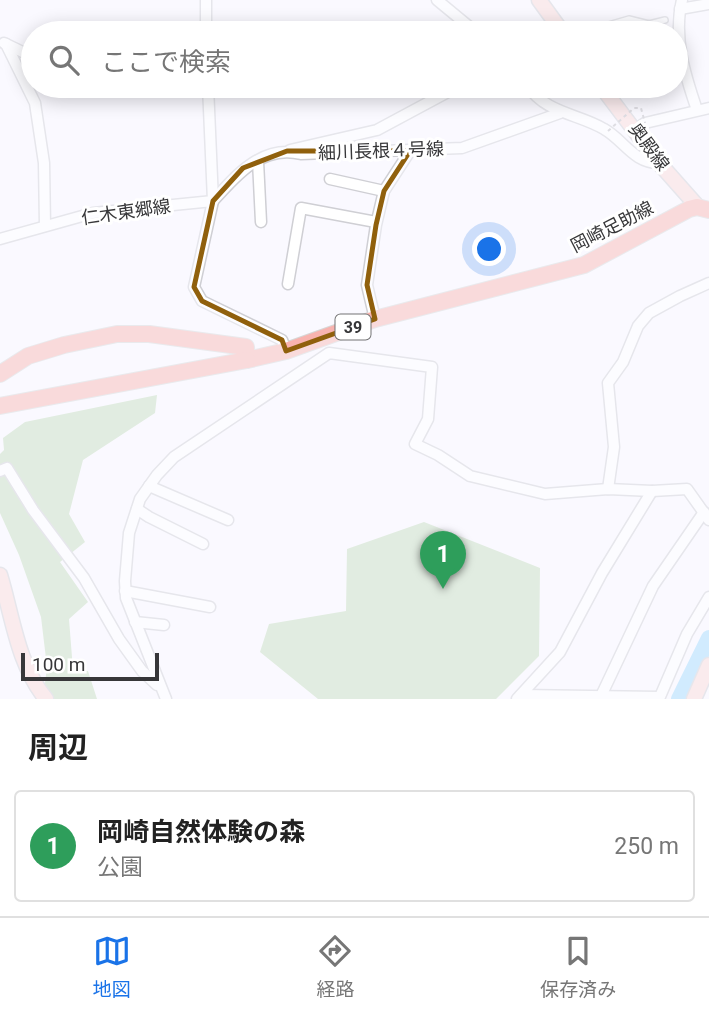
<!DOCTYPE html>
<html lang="ja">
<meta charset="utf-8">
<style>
body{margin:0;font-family:Roboto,"Noto Sans JP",sans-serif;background:#f2f2f2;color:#222}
.scale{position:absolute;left:21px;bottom:18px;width:138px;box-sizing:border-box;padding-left:7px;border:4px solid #373739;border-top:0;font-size:19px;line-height:24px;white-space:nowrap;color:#373739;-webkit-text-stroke:5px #fff;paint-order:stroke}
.you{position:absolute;left:490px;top:250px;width:24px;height:24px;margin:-18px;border:5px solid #fff;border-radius:50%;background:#1a73e8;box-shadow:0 0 0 10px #1a73e833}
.badge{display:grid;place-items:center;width:46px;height:46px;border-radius:50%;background:#1a73e8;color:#fff;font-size:23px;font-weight:700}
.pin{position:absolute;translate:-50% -58px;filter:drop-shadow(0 2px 4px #0008)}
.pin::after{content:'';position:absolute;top:37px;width:24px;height:21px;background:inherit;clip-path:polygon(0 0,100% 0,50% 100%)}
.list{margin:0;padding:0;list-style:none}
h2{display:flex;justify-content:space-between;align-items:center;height:91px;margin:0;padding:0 28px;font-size:30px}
h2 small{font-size:23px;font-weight:400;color:#767676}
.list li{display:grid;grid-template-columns:46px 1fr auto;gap:21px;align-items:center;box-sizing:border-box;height:112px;margin:0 14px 14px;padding:0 14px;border:2px solid #e0e0e0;border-radius:7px}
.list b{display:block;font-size:26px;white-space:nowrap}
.list p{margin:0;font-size:23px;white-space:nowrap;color:#767676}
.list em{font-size:23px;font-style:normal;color:#767676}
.icon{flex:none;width:38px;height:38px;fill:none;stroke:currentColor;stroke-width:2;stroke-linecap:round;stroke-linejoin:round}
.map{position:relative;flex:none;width:709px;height:699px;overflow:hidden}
.search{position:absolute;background:#fff;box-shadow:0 4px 18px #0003;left:21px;right:21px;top:21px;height:77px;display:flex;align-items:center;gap:18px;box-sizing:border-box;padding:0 24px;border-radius:38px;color:#767676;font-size:26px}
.sheet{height:217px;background:#fff}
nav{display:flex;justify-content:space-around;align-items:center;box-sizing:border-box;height:98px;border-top:2px solid #e0e0e0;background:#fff;font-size:19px;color:#767676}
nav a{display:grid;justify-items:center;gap:4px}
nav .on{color:#1a73e8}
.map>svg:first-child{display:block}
.green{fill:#c4dcbc}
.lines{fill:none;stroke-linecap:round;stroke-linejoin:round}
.river{stroke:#a0d9fd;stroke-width:16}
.lane-casing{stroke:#cfcfd4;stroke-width:8}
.street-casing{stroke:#cfcfd4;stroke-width:13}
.secondary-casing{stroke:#cfcfd4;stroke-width:17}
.primary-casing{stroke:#d7d7d7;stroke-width:18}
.lane{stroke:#fff;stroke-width:5}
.street{stroke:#fff;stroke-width:10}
.secondary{stroke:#fbd9d7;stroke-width:14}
.primary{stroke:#f8b3af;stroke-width:16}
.path-bridge{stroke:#bcbbc0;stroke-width:2;stroke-dasharray:3.5 3.5;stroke-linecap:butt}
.marked{fill:none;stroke:#90600c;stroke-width:5;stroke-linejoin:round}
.labels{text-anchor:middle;stroke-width:6;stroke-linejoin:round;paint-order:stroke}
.shield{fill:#fff;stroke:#737374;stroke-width:2}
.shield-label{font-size:16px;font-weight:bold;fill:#373739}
.street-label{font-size:18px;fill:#373739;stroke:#fff}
</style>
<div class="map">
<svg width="709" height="699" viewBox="0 0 709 699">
<rect width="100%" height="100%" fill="#faf9ff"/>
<g class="green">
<polygon points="157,395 155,413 83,460 69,514 85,542 60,562 88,602 69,619 73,670 88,671 97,699 43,699 47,667 41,617 19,555 0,513 0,454 4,450 3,438 25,422"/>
<polygon points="424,522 540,568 539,656 496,699 318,699 260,652 269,624 346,611 347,549"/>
</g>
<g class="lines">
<polyline class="river" points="679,699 709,638"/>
<defs>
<polyline id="lane" points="581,33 629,19 649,24 665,20"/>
<g id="street">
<polyline points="206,0 206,33"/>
<polyline points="437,0 477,33"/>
<path d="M 682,0 C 673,37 685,75 697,110"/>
<polyline points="680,9 709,4"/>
<polyline points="4,43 33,57"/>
<polyline points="6,44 35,103 44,163 45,226"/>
<polyline points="208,86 213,201 194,287 202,301 282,340 286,351"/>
<path d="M 528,86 C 545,113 579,114 604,129 C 624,140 633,163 659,163"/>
<polyline points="636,129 645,123 709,108"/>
<polyline points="290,150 377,130 459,86"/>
<polyline points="258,161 261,222"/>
<polyline points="330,179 384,191"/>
<path d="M 213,201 C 236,175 263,144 301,154 L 462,148 L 560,113"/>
<polyline points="0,239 93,213 213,201"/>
<polyline points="288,284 301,208 376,222"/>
<polyline points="375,319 367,285 376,225 384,191 410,151"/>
<polyline points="0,471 7,468 33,510 84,578 119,639 142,671 157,685"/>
<polyline points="149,486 228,520"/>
<polyline points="608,489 614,447 608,383 623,362 638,326 649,313 680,296 709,283"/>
<polyline points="137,509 149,517 203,544"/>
<polyline points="125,591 210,607"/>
<polyline points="135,622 164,625"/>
<polyline points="521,695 659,697"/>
<polyline points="601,696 653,586 704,512"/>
<polyline points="166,699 126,598 125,581 129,533 140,499 157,475 174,457 329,353 432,367 428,419 415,444 438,455 470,476 545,494 608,489 652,491 687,489 709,520"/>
<polyline points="517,699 560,652 602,573 652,491"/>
<polyline points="659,699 687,634 709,597"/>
</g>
<g id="secondary">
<polyline points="539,0 563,33"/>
<polyline points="601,86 659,163 698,207"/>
<path d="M 0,575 C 13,618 17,663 46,699"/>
<polyline points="694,699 709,665"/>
</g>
<g id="primary">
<polyline points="0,374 28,356 64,345 117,334 149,334 246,347 247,360 286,351 375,319 584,265 689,209 697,207 709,210"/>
<polyline points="0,406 247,360"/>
</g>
</defs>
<use href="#lane" class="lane-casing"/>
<use href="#street" class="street-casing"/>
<use href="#secondary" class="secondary-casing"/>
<use href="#primary" class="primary-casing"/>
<use href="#lane" class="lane"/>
<use href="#street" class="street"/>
<use href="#secondary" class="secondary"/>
<use href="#primary" class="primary"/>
<polyline class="path-bridge" points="608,131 634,108 641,108 645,123"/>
</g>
<path d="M0 0H709V699H0ZM 287,151 L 410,151 L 384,191 L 376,225 L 367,285 L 375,319 L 286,351 L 282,340 L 202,301 L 194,287 L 213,201 L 243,168 Z" fill="#faf9ff" fill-opacity=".55" fill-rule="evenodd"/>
<path class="marked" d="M 287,151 L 410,151 L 384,191 L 376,225 L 367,285 L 375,319 L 286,351 L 282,340 L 202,301 L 194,287 L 213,201 L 243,168 Z"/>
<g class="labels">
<rect class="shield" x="335.5" y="314.5" width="35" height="25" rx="5"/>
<g class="shield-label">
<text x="353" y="333">39</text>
</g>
<g class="street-label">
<text transform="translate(649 147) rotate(53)" y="6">奥殿線</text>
<text transform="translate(381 151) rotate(-2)" y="6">細川長根４号線</text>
<text transform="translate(126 212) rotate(-8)" y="6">仁木東郷線</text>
<text transform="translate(612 227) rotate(-27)" y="6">岡崎足助線</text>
</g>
</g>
</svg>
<div class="scale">100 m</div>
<div class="you"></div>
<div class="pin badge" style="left:443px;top:589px;background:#2e9e5b">1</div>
<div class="search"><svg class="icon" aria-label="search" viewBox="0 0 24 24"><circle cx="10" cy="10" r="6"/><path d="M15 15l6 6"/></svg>ここで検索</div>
</div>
<section class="sheet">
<h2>周辺<small></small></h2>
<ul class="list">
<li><span class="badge" style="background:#2e9e5b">1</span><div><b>岡崎自然体験の森</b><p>公園</p></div><em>250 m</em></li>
</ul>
</section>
<nav>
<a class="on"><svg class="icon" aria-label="map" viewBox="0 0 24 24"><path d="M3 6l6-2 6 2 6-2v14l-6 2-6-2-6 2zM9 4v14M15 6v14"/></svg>地図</a>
<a><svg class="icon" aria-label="directions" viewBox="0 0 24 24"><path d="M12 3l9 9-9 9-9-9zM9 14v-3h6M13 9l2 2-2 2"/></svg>経路</a>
<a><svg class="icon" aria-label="saved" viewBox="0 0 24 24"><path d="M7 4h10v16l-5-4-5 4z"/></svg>保存済み</a>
</nav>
